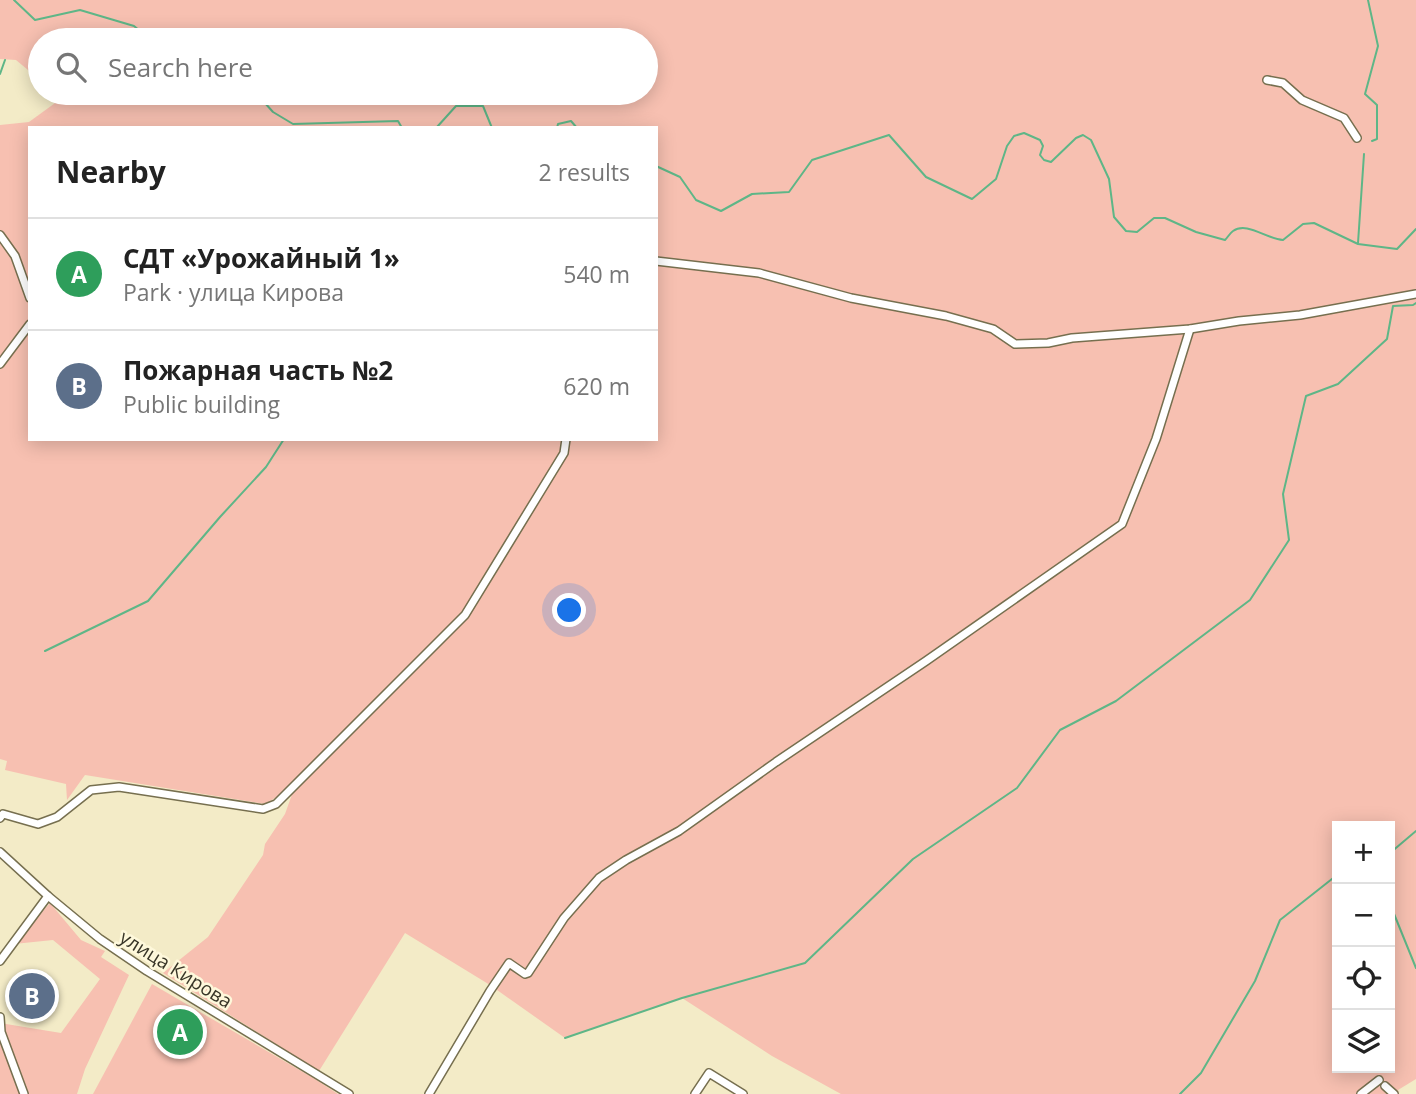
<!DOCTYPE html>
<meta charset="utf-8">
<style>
body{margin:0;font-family:"Open Sans",sans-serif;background:#f6f6f6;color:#222}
.controls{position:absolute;right:21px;bottom:21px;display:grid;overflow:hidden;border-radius:0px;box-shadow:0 4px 18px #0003}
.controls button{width:63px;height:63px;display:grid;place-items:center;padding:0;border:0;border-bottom:2px solid #e0e0e0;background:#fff;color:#222;font:35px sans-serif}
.you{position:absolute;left:570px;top:611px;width:24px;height:24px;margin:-18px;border:5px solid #fff;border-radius:50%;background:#1a73e8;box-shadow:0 0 0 10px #1a73e833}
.badge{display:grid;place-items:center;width:46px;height:46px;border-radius:50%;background:#2c7fce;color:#fff;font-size:23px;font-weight:700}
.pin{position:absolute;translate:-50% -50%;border:4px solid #fff;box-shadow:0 2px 7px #0006}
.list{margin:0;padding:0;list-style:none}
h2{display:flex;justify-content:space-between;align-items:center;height:91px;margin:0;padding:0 28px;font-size:30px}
h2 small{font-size:23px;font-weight:400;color:#767676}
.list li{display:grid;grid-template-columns:46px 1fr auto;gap:21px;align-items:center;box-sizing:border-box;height:112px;padding:0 28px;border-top:2px solid #e0e0e0}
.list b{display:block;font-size:26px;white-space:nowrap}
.list p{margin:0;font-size:23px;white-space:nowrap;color:#767676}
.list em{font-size:23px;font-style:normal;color:#767676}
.icon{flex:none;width:38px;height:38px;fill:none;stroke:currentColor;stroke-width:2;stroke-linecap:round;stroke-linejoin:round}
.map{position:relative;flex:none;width:1416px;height:1094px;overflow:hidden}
.search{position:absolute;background:#fff;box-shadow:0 4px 18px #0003;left:28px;top:28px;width:630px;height:77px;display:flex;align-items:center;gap:18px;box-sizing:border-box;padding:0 24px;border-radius:38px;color:#767676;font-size:26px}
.panel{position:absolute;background:#fff;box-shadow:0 4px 18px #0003;left:28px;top:126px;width:630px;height:315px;border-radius:0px}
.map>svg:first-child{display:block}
.green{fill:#f7c0b1;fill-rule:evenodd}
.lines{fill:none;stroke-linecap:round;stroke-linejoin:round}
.stream{stroke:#5eb687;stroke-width:2}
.street-casing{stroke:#766f4f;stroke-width:10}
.street{stroke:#fff;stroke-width:7}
.labels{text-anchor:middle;stroke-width:5;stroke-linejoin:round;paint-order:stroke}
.street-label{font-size:19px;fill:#393628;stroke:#fef8db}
</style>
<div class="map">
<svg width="1416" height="1094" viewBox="0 0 1416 1094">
<rect width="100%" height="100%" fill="#f3ebc7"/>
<g class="green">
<path d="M 0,0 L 1416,0 L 1416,1079 L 1398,1090 L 1399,1094 L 841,1094 L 772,1056 L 682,998 L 565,1038 L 490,985 L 405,933 L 319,1071 L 163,973 L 208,937 L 263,855 L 265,844 L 285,814 L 295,786 L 265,804 L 85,775 L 67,800 L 66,784 L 5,770 L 7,761 L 0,759 L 0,125 L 29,122 L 62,98 L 56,93 L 646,93 L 646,40 L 40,40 L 40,80 L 16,60 L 0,59 ZM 30,128 L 656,128 L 656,439 L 30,439 ZM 1337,826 L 1390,826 L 1390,1068 L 1337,1068 Z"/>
<polygon points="50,903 81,940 105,951 101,957 129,975 85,1069 77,1094 0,1094 0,1023 61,1033 100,979 53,940 14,944"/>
<polygon points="152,984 315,1079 338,1094 93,1094"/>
</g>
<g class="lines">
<g class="stream">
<polyline points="14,0 35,20 80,10 134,26 151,40"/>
<polyline points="1368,0 1378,46 1365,94 1377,105 1377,139 1372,141"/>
<polyline points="0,74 5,60"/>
<polyline points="256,93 273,112 293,124 398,121 402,128"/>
<polyline points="434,128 437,127 456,106 483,106 492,128"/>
<polyline points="557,128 558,124 571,121 577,128"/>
<path d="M 656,166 L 680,177 L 696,200 L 721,211 L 752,194 L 789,192 L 812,160 L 889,135 L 926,177 L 972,199 L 996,179 L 1007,146 L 1014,136 L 1024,133 L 1040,140 L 1043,146 L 1040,155 L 1044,160 L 1051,162 L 1076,138 L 1083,135 L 1091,140 L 1109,179 L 1114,217 L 1126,231 L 1137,232 L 1154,218 L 1165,218 L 1196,232 L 1225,240 C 1228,237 1230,233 1233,231 C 1247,221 1266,239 1283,240 L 1303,224 L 1314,223 L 1358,244 L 1397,249 L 1416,229"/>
<polyline points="1358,243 1364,154"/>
<polyline points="45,651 148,601 220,517 266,467 284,439"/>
<polyline points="1390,853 1416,831"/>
<polyline points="1390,904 1416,968"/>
<polyline points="565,1038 682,998 805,963 913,859 1017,788 1060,730 1116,701 1250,600 1289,540 1283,494 1306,396 1338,384 1387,339 1393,306 1413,305 1416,303"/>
<polyline points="1180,1094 1201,1073 1255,981 1280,920 1337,875"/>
</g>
<defs>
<g id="street">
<polyline points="1267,80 1283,83 1302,100 1344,118 1357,138"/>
<polyline points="0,235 15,256 30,298"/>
<polyline points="656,261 759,273 851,298 946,316 993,329 1015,344 1048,343 1072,338 1190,329 1239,321 1300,315 1416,294"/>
<polyline points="0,364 30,324"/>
<polyline points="0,818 3,814 38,824 57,817 91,790 119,787 263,809 276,804 465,615 564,453 566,439"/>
<polyline points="0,852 48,896 100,939 147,971 349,1094"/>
<polyline points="0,961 48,896"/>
<polyline points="0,1017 1,1032 24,1094"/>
<polyline points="1385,1086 1394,1094"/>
<polyline points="429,1094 490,991 509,963 525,974 528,973 564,918 599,878 626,860 679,831 776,762 926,661 1122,524 1156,439 1190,329"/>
<polyline points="695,1094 709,1073 743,1094"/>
<polyline points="1361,1094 1379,1080"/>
</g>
</defs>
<use href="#street" class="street-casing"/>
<use href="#street" class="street"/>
</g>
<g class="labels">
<g class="street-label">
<text transform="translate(176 969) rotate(32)" y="7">улица Кирова</text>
</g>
</g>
</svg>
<div class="controls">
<button>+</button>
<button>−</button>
<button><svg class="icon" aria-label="locate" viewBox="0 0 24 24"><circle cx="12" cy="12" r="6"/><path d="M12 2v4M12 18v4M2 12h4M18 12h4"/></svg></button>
<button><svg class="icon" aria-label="layers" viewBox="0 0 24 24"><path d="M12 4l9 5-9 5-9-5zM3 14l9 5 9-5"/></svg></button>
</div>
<div class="you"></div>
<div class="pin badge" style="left:180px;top:1032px;background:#2e9e5b">A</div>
<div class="pin badge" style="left:32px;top:996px;background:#5c6f8a">B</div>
<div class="search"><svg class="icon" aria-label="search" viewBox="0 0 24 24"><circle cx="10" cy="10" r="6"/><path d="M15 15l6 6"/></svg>Search here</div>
<section class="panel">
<h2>Nearby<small>2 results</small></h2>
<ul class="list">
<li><span class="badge" style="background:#2e9e5b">A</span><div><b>СДТ «Урожайный 1»</b><p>Park · улица Кирова</p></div><em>540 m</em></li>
<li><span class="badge" style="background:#5c6f8a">B</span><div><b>Пожарная часть №2</b><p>Public building</p></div><em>620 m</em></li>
</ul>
</section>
</div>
